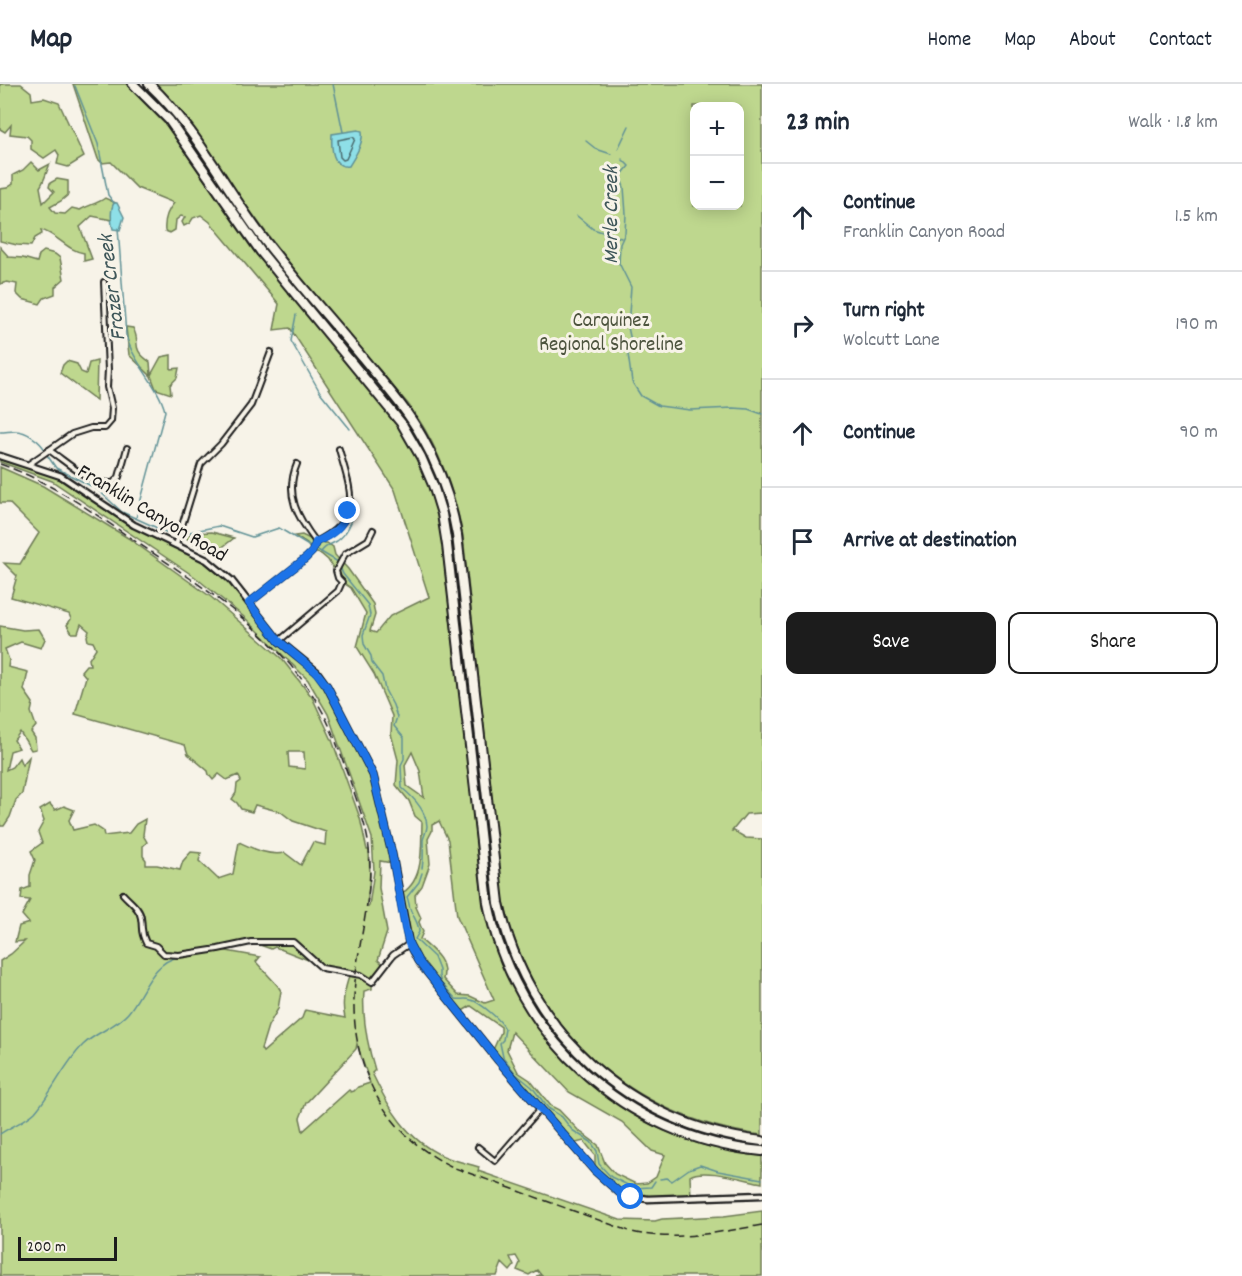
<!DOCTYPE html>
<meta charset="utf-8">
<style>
body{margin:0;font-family:Dekko,sans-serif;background:#f6f6f7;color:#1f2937}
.controls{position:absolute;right:18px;top:18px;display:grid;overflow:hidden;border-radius:12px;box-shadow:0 3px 15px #0003}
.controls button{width:54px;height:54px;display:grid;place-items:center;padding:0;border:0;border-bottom:2px solid #e0e1e3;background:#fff;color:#1f2937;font:30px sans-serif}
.scale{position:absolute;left:18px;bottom:15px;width:99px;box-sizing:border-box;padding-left:6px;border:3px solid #1c1c1c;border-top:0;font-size:16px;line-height:21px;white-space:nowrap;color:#1c1c1c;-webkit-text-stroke:4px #f7f3e8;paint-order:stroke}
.stop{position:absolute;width:18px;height:18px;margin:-14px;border:4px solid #1a73e8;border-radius:50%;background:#fff}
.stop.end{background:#1a73e8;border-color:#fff;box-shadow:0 2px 6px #0008}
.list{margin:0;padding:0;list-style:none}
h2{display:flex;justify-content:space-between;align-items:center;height:78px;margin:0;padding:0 24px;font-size:26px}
h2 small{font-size:20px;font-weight:400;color:#747a83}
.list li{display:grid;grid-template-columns:39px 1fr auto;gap:18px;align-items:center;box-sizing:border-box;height:108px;padding:0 24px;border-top:2px solid #e0e1e3}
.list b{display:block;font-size:22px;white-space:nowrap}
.list p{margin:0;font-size:20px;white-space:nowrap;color:#747a83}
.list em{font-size:20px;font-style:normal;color:#747a83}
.actions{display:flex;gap:12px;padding:18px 24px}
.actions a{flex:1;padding:14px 0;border:2px solid #1c1c1c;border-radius:12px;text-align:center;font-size:21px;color:#1c1c1c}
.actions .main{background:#1c1c1c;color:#fff}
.icon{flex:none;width:33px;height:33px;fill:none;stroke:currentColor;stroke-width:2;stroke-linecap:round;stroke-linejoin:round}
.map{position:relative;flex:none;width:762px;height:1192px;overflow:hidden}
header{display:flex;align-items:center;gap:36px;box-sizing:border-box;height:84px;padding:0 30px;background:#fff;border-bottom:2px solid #e0e1e3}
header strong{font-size:28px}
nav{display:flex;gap:33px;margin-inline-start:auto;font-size:21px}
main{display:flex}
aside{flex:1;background:#fff}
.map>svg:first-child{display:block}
.green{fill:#bed78e;stroke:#6d7a55;stroke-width:1.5;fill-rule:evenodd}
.water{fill:#8edfe7;stroke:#609196;stroke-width:1.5}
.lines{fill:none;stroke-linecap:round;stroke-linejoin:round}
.shore{stroke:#4a6a6d;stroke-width:1.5}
.stream{stroke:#609196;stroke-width:1.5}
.minor-casing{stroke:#1c1c1c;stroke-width:8}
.tertiary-casing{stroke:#1c1c1c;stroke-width:9}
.motorway-casing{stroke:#1c1c1c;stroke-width:12}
.minor{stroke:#f7f3e8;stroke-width:4}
.tertiary{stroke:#f7f3e8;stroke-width:4.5}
.motorway{stroke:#f7f3e8;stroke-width:8}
.rail{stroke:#1c1c1c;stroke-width:1.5;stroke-dasharray:9 4.5;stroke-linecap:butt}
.route{stroke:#1a73e8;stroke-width:8}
.labels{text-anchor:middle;stroke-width:6;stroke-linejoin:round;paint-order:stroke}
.park-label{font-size:21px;fill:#4d543e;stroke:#f7f3e8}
.street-label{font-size:21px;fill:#1c1c1c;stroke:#f7f3e8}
.water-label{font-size:22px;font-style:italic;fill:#3e5659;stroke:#f7f3e8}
</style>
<header>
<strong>Map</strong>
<nav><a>Home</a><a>Map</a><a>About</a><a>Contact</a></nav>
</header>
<main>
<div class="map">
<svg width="762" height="1192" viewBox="0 0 762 1192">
<rect width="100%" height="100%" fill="#f7f3e8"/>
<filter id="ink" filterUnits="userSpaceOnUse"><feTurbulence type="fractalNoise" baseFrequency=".0167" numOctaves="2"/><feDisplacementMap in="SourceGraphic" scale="12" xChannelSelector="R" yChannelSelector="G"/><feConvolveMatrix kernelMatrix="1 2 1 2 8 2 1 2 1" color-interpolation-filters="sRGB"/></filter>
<g filter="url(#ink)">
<g class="green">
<polygon points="0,0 21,0 31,8 32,16 44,14 59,19 84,73 68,83 57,80 59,71 56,66 44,74 31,65 31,56 27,52 10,50 11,41 5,48 0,45"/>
<path d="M 73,0 L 126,0 L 167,42 L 253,166 L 386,326 L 402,347 L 415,370 L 425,392 L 436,425 L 441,451 L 484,827 C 517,961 624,1059 762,1072 L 762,1099 C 745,1096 703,1083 690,1092 L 691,1113 L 648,1115 L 622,1111 L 595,1087 L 595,1071 L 584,1057 L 572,1060 L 492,968 L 501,948 L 501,943 L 471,922 L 459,929 L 433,897 L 409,860 L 399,811 C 425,798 421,764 422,738 L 415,732 L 409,717 L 396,701 L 398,676 L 391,650 L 392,632 L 374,590 L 357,563 L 366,529 L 351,504 L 342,498 L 328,476 L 321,470 L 312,468 L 307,460 L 295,452 L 302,451 L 316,458 L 327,459 L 333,463 L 335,471 L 348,485 L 373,520 L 375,531 L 370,547 L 376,549 L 390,532 L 429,513 L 395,406 L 290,244 L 274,246 L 279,220 L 210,138 L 201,131 L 193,134 L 190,139 L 184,142 L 182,138 L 185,133 L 181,132 L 176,136 L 175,146 L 170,149 L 165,147 C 164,136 167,127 174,119 L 137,104 L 111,78 L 102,79 L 98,75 ZM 412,668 L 420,687 L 424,714 L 407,702 L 405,681 ZM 439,737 L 448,756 L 457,832 L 494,916 L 485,919 L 470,912 L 458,911 L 443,895 C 448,876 432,866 420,855 L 423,848 L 419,838 L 421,834 L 416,823 L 415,811 L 422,802 L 430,780 L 428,755 L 432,747 L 432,741 ZM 512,948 L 569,1008 L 622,1038 L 652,1067 L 665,1071 L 656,1093 L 647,1099 L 636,1100 L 615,1090 L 605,1079 L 598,1061 L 578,1046 L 559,1026 L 551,1022 L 530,996 L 518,988 L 507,966 Z"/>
<path d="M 156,0 L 762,0 L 762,729 L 746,730 L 732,747 L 734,747 L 746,754 L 762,755 L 762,1051 C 628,1034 527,941 502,808 L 463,452 C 454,404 437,359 408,320 C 356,258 301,198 254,132 C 221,88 195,40 156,0 ZM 694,22 L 740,22 L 740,122 L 694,122 Z"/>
<path d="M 31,78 L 39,86 L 50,80 C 46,88 45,96 40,103 L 43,119 L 54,108 L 49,103 L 50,99 L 57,95 L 68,97 L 68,111 L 61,117 L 50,123 L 55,129 L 65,130 L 72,124 L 80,126 C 88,121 97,120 105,114 L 116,119 L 122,138 L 92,132 L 80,143 L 92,175 L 84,177 L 84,169 C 66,166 57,150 41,146 L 42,150 L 35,154 L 31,162 L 17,161 L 0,157 L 0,105 L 7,104 L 13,100 L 13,91 L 23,86 Z"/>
<polygon points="0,163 9,173 23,174 37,178 39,171 44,167 55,170 60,174 64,195 55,203 55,210 44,214 40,220 22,215 16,209 17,200 7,198 0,200"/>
<path d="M 126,243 L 133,244 C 142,261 129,263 150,278 L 151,291 L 161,273 L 171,271 L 171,285 L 179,284 L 177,294 L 170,301 L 171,310 L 156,305 L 151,292 L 129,271 Z"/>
<polygon points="67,277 77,280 81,288 86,290 89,279 97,277 96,316 60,289 63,281"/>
<path d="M 0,372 L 62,394 L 127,439 L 210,481 L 224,494 L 279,559 L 318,592 L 335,620 L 372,696 L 392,779 L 380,777 L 379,804 L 387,848 L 378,876 L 385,882 L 372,898 L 372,905 L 364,907 C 362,935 367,960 375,986 L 372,989 C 388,1023 407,1056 443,1072 C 454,1077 467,1079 479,1083 L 478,1087 L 620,1136 L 655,1137 L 662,1135 L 724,1132 L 762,1127 L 762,1192 L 536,1192 L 541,1191 L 537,1186 L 529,1191 L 517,1186 L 520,1179 L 516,1172 L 510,1173 L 514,1182 L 510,1187 L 502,1179 L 497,1192 L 0,1192 L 0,877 L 11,870 L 25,857 L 15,858 L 19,842 L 29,839 L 22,831 L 30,816 L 21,815 L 22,806 L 30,803 L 30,791 L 35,776 L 31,767 L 42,759 L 38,748 L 44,737 L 40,726 L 50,720 L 55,726 L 64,722 L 74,726 L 69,736 L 73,746 L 94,741 L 103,747 L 104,752 L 129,749 L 136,740 L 145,735 L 143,751 L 147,758 L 143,762 L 143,772 L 146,776 L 146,781 L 157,781 L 180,786 L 183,777 L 191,768 L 201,769 L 199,777 L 218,795 L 233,790 L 239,758 C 254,765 268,772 285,769 L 301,781 L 313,758 L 325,761 L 326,748 L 293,737 L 281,728 L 255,721 L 252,728 L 241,725 L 237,719 L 232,715 L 236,709 L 237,700 L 241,697 L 238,691 L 227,696 L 219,690 L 213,696 L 209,691 L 208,687 L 188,670 L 185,661 L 75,630 L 86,593 L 81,587 L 86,581 L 90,581 L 89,575 L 96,564 L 93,558 L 88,557 L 87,552 L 89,547 L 81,540 L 78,549 L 72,549 L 67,541 L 71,535 L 69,530 L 11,513 L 17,492 L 4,479 L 20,480 L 39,449 L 9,419 L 0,419 L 0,383 L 43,402 L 128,454 L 211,513 L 281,574 L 312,613 L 332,656 L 360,734 L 367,766 L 369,766 L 370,792 L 367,822 L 369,822 L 374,787 L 372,754 L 328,630 L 308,596 L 244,533 L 195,493 L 52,397 L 0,378 ZM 288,668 L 304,668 L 305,685 L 289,683 ZM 251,858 L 271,865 L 275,863 L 316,879 L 322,884 L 350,889 C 345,905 341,918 345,934 L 305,926 L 302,934 L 263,968 L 261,965 L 268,942 L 278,925 L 281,907 L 278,902 L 256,878 L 260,873 L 221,866 ZM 357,960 L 370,999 L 358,1003 L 354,1007 L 351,1008 L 349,1006 L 303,1047 L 300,1034 L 306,1019 L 356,965 Z"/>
<polygon points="212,448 234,454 215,469 198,462 185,453 193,449"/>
<polygon points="0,542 23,546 39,545 45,555 41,564 21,558 5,565 9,576 8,583 28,588 24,606 33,619 31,628 36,642 31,648 35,654 36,665 31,666 20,648 14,656 19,664 10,667 6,686 12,683 19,674 22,681 29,673 22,710 16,716 10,733 4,742 0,742"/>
</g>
<g class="water">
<path d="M 358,46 L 362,47 C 364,59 355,72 349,82 C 332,85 331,63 332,50 Z"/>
<path d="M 114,119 L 117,119 L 124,133 L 120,146 L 113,145 C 111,139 110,125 114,119 Z"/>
</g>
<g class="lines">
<polygon class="shore" points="353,53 355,55 346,75 343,76 340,73 338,56"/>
<g class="stream">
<polyline points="333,0 343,48"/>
<polyline points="75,2 98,60 108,111 114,119"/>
<polyline points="586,57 596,65 611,70"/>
<polyline points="618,65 629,42"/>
<polyline points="622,75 629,82 620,93 624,103 626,130 625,149 620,160 619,179 631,203 628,243 631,257 628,270 632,298 641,312 659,322 690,326 733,324 748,325 762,330"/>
<polyline points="577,132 593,145 621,154"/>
<path d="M 118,144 L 126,251 C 133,279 158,300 165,327 L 136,434"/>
<polyline points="296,231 291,257 320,308 350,345"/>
<path d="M 0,348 C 6,348 10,347 16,347 C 26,347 40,357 45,366"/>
<polyline points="47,371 56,384 97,405 122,428 166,448 185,449 219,442 252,453 279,444 312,464"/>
<path d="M 316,465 L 338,478 L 343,490 L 368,521 L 370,531 L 363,551 L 364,560 L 371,572 L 372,579 L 382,592 L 385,606 L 393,621 L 397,633 L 394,642 L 404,654 L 404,675 L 401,681 L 402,704 C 413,713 426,726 427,742 C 427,747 424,751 423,756 C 423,765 424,774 422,784"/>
<path d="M 321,468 C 326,461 330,461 337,457 C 346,451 353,437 354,427"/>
<path d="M 422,789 L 419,798 L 407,813 C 409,817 409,825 412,829 C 415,835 419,840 419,848 L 415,855 L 434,873 L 439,886 L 439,892 L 441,899 L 456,915 C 461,916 466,914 471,916 C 480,918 502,937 505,945 L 503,956 L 500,959 L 503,973 L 516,990 L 532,1003 L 548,1024 L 562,1033 L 572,1046 L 591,1058 L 597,1067 L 599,1080 L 611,1093 L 634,1104 L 651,1103 L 655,1097"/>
<polyline points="323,886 346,891"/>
<path d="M 0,1050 C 11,1042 26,1037 35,1028 C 52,1009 64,980 83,961 C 96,948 116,943 128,929 C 143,912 152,877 179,873"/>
<polyline points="660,1095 667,1094 672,1097 689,1085 700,1081 718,1087 762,1095"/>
</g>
<defs>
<g id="minor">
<path d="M 49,366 C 68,379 90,401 113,399 L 119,393 L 127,364"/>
<polyline points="29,380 72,350 91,344 105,344 111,337 112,324 107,303 108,286 104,198"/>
<path d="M 297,380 C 284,411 298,434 316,458"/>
<path d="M 316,458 C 364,434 351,408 339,365"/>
<polyline points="176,461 201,380 221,360 251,321 271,268"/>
<polyline points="249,519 306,474 312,468 316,458"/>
<polyline points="279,557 338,507 342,498 338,494 336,487 345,470 368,456 373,446"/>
<path d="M 123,810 C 129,817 140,824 141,834 C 143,846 140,847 146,859 L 156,862 L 164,870 L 179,871 L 218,865 L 251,858 L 293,858 L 322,884 L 361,891 L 372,898 L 393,871 L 409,860"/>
<polyline points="478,1063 495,1077 540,1025"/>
</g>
<polyline id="tertiary" points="0,372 61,392 134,441 207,476 231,496 279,557 317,588 327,602 373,691 392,770 409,860 418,877 497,975 595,1087 622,1111 648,1115 762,1111"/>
<g id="motorway">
<path d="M 133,0 L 169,36 L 261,168 L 402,340 L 421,373 L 433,401 L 442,430 L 447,461 L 488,819 C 514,952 627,1055 762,1067"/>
<path d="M 149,0 C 195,43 223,100 260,150 C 292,193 328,232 362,273 C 383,299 406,324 422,353 C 440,384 451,417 457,451 L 499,819 C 527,948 630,1042 762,1057"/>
</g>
</defs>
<use href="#minor" class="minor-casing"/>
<use href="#tertiary" class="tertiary-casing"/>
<use href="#motorway" class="motorway-casing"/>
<use href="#minor" class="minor"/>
<use href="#tertiary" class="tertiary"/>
<use href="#motorway" class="motorway"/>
<path class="rail" d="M 0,380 C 49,397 90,426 132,455 C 198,499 276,549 317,618 C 331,641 339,666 348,691 C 355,712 364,734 368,757 C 375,801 361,845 356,889 C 345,971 378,1049 455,1084 L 632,1148 C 676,1158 719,1148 762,1141"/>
</g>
</g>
<g class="lines" filter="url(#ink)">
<path class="route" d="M 348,427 C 342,444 332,451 316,458 L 312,468 L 306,474 L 249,519 L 279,557 L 316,588 L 327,602 L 373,691 L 392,770 L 405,844 L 409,860 L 418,877 L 497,975 L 595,1087 L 622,1111 L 631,1113"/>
</g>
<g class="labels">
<g class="park-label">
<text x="611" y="242">Carquinez<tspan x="611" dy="24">Regional Shoreline</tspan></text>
</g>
<g class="street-label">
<text transform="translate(153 428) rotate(31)" y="7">Franklin Canyon Road</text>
</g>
<g class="water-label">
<text transform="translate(609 131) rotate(-90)" y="8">Merle Creek</text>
<text transform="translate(110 204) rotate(-97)" y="8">Frazer Creek</text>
</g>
</g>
</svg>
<div class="controls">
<button>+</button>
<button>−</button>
</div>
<div class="scale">200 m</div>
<div class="stop" style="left:631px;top:1113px"></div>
<div class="stop end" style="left:348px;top:427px"></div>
</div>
<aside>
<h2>23 min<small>Walk · 1.8 km</small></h2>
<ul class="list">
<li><svg class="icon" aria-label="ahead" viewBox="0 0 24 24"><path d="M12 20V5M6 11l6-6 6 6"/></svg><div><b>Continue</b><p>Franklin Canyon Road</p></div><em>1.5 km</em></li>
<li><svg class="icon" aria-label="right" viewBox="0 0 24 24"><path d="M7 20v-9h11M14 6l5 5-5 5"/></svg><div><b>Turn right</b><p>Wolcutt Lane</p></div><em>190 m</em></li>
<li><svg class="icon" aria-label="ahead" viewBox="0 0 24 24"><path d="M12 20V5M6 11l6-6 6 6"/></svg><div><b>Continue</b></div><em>90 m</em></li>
<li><svg class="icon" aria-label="arrive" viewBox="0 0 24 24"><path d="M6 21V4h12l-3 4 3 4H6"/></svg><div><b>Arrive at destination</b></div></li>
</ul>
<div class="actions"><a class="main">Save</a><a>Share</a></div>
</aside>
</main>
